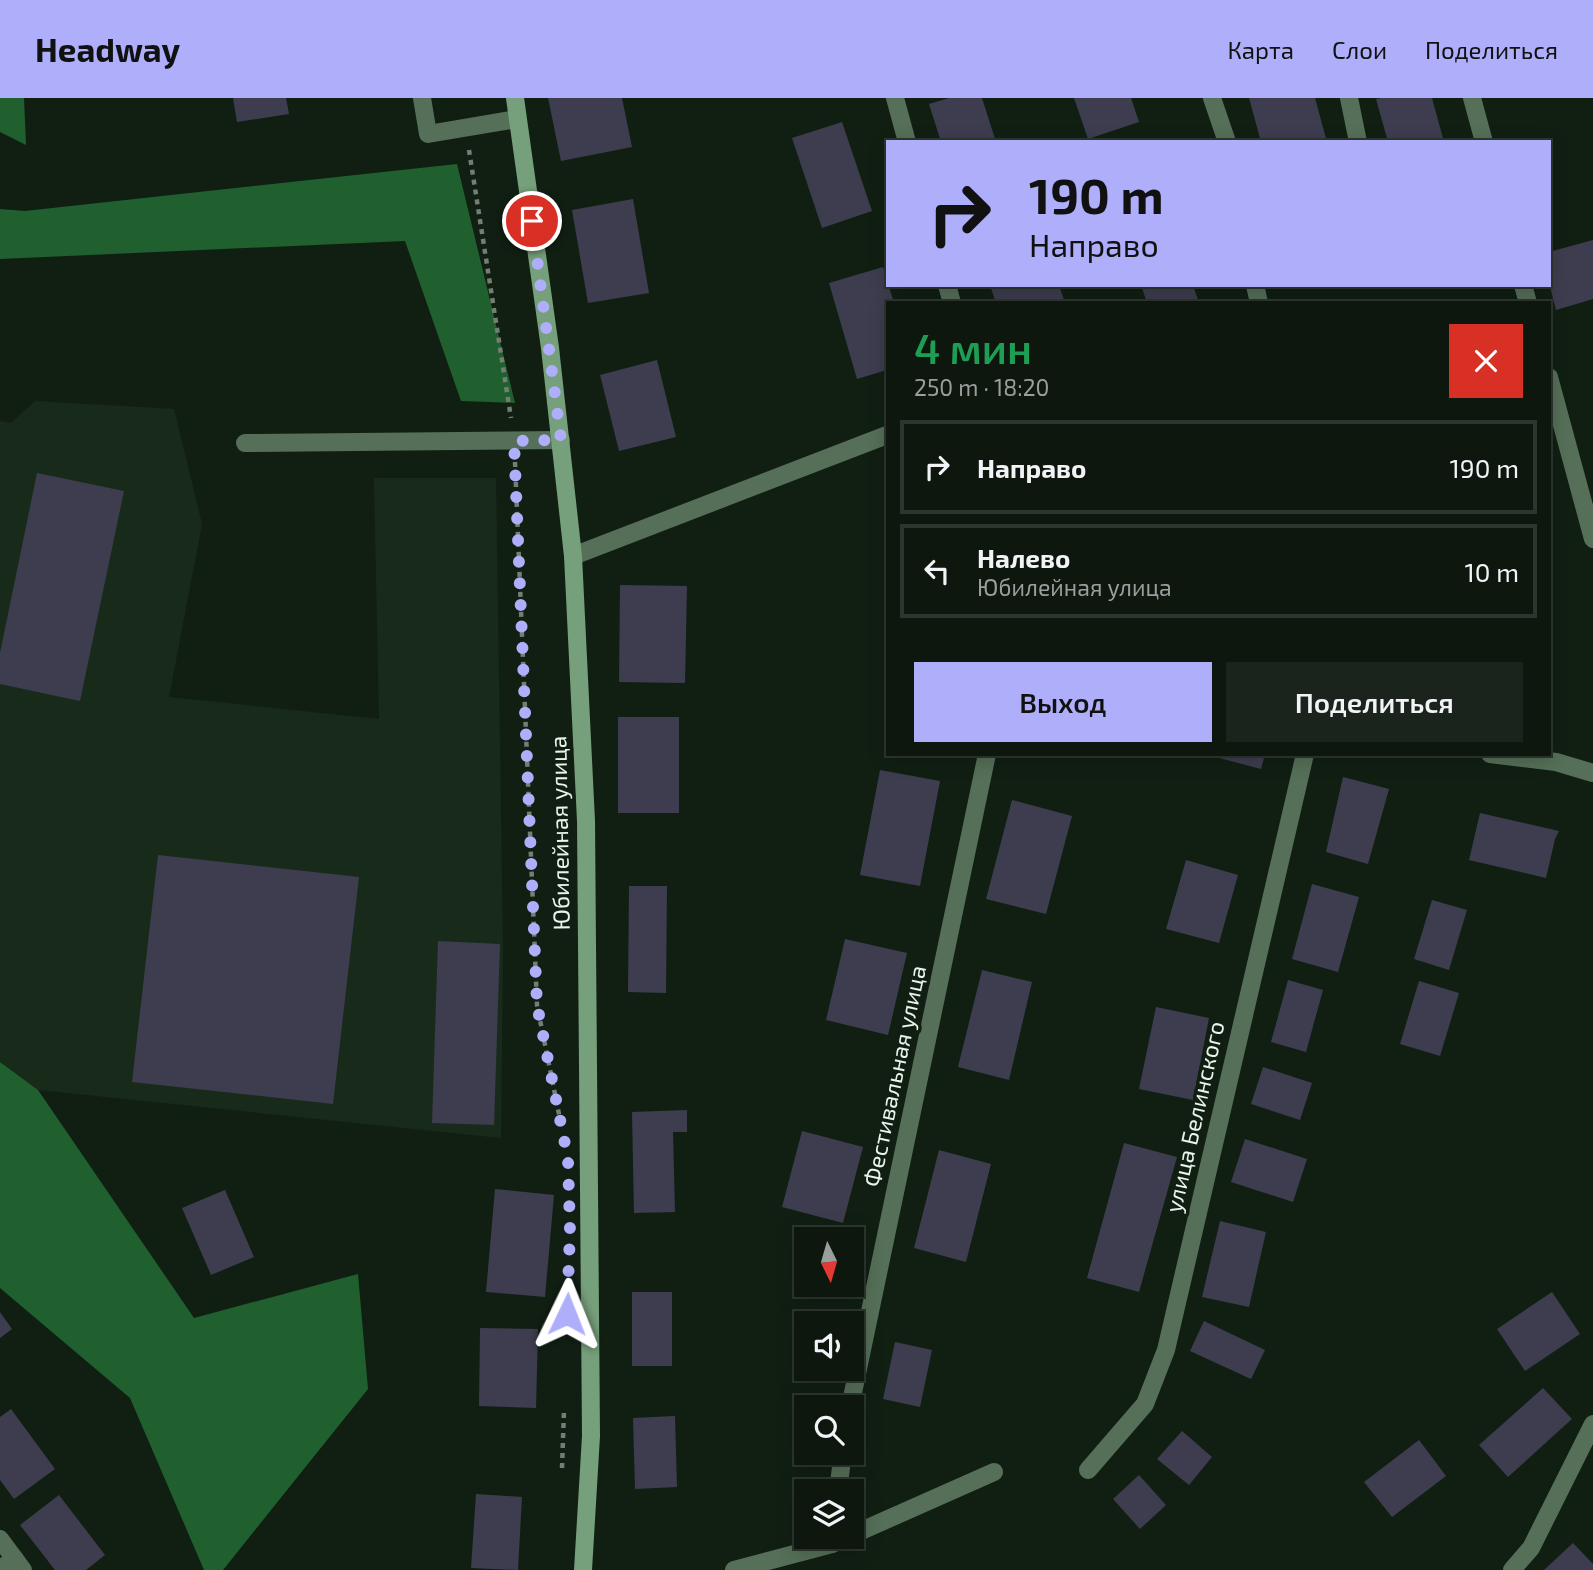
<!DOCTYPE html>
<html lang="ru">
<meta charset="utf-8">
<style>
:root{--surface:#0d170e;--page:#1b241c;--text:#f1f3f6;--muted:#9a9f9e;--line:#2d362e;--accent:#aeaefb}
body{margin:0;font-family:"Exo 2",sans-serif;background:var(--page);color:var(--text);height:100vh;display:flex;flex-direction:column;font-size:26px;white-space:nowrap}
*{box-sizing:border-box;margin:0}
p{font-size:23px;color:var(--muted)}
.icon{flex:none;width:38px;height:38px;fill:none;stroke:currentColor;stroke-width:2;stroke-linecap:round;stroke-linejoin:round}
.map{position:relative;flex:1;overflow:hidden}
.details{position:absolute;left:886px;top:203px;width:665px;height:455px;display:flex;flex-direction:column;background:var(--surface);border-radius:0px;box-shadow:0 4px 18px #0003,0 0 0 2px var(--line)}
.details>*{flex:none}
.hud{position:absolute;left:886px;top:42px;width:665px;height:147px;border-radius:0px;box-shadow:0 4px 18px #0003,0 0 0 2px var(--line);background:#aeaefb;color:#111;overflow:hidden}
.needle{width:46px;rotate:175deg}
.controls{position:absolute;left:794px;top:1129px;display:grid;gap:14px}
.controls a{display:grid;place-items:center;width:70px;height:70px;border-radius:0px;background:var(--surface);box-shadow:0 4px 18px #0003,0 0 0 2px var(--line);font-size:35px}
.pin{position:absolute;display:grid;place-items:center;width:60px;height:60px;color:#fff;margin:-30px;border:4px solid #fff;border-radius:50%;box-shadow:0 2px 7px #0007}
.me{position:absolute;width:77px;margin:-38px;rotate:2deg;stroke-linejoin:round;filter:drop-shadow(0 0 5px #0008)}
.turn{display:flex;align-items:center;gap:24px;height:147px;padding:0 28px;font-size:32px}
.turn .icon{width:91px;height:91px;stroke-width:2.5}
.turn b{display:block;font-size:49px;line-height:60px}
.round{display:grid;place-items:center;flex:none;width:74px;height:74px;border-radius:0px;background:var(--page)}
.overview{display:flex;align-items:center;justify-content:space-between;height:119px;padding:0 28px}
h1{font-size:42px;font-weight:600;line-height:52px;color:#1e9e55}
.primary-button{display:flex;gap:14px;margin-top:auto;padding:14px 28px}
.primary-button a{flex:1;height:80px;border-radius:0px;background:var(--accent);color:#111;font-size:28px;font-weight:600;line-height:80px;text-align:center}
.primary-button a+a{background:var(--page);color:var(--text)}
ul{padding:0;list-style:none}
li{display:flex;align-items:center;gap:21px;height:94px;margin:0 14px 10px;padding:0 14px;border:4px solid var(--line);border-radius:0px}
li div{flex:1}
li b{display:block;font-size:26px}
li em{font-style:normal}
header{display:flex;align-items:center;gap:42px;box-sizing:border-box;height:98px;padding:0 35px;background:var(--accent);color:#111}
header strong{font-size:33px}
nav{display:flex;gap:38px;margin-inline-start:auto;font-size:24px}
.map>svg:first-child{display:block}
</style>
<header>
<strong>Headway</strong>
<nav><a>Карта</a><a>Слои</a><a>Поделиться</a></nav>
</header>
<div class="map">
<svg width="1593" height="1472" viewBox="0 0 1593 1472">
<rect width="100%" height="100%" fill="#111f13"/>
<path fill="#182b1b" d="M35 303 174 311 202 426 169 599 379 621 374 380H496L503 851 501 1040 38 992 0 964V323L11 325Z"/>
<path fill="#20602e" d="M0 0H24L26 47 0 34Z
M457 66 515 305 461 303 405 143 0 161V111L25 113Z
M0 964 38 992 194 1220 358 1176 368 1291 223 1472H204L130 1300 0 1190Z"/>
<path fill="#3d3d4f" d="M233 0H286L289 16 237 24Z
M548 0H622L632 49 561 63Z
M949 0H982L996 44H941L929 6Z
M1074 0H1131L1139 24 1088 41Z
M1249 0H1315L1327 44H1261Z
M1381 0H1432L1444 44H1388L1376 1Z
M842 24 872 113 822 130 792 40Z
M633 101 649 195 588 205 572 112Z
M1593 142V201L1556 212 1549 185V154Z
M883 169 894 205H887V272L857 281 829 185Z
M990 187H1059L1065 205H996Z
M1141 187H1193L1199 205H1147Z
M657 262 676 339 619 353 600 277Z
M37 375 124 393 80 603 0 586V555Z
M620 487 687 488 685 585 619 584Z
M618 619H679V715H618Z
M1204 656H1265L1261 671Z
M880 672 940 683 920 788 860 777Z
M1343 679 1389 691 1368 766 1326 754Z
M1012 702 1072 718 1046 816 986 801Z
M1480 715 1559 733 1555 741 1546 780 1469 762Z
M158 757 359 779 333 1006 132 984Z
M1186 762 1238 777 1219 845 1166 831Z
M1312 786 1359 799 1338 874 1292 861Z
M629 788H667L666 895 628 894Z
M1432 802 1467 812 1449 872 1414 861Z
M845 841 907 855 888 937 826 922Z
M438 843 500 846 494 1027 432 1025Z
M982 872 1032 884 1009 982 958 969Z
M1288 882 1323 892 1306 954 1271 944Z
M1419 883 1459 895 1440 958 1400 946Z
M1156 909 1209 920 1193 1002 1139 991Z
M1263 969 1312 985 1300 1022 1251 1006Z
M687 1012V1034H673L675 1114 634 1115 632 1014Z
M802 1033 863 1049 843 1125 782 1109Z
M1245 1041 1307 1061 1293 1104 1231 1084Z
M1124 1045 1177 1059 1139 1194 1087 1180Z
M939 1052 991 1066 966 1164 914 1150Z
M495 1091 554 1097 545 1199 486 1194Z
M225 1092 254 1159 211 1177 182 1110Z
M1220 1123 1266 1134 1249 1209 1202 1199Z
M632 1194H672V1268H632Z
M1552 1194 1580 1236 1525 1273 1497 1231Z
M0 1214 12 1231 0 1240Z
M1204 1223 1265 1252 1251 1281 1190 1253Z
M480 1230 538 1231 536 1310 479 1308Z
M895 1244 932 1252 920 1309 883 1301Z
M1543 1290 1572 1321 1508 1379 1479 1347Z
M11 1311 55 1371 14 1401 0 1382V1319Z
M675 1318 677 1389 635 1391 633 1320Z
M1182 1333 1212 1359 1189 1387 1157 1361Z
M1419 1342 1446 1378 1392 1419 1364 1384Z
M1139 1377 1166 1407 1140 1431 1113 1401Z
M476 1396 522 1399 518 1472 471 1470Z
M59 1397 105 1457 86 1472H55L20 1427Z
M1573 1445 1593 1466V1472H1544Z"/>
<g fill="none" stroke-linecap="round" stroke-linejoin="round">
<path stroke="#737f74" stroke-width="4.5" stroke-dasharray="5 5" stroke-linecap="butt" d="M469 52 511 320
M515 364 537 907 562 1031
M562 1370 564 1312"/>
<path stroke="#556f58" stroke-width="18" d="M422 0 428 36 517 21
M1349 0 1358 44
M245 345 561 342
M573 458 887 337
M1490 656 1556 664 1593 675
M852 1437 994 1374
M0 1471 15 1461
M734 1472 832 1446 845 1440
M1512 1472 1531 1450 1593 1326"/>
<path stroke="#556f58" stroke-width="18" d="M895 0 907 44
M1212 0 1227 44
M1472 0 1484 44
M947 187 952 205
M1255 187 1259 205
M1523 187 1528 205
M1549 279 1593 441
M850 1309 987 656
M1088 1372 1145 1306 1166 1252 1305 656
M838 1393 843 1354
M0 1441 23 1472
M832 1446 833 1438"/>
<path stroke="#769f7b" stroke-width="18" d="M515 0 550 250 573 458 586 723 591 1338 583 1472"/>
</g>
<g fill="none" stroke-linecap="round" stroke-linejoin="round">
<path stroke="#aeaefb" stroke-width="12" stroke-dasharray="0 21.6" d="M532 123 561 342 514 343 537 907 568 1061 570 1133 567 1216"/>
</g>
<g text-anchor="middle" stroke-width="7" stroke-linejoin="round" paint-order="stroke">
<g font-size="23" fill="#ebf4ec" stroke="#111f13">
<text transform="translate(560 735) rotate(-91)" y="8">Юбилейная улица</text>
<text transform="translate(895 978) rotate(-78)" y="8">Фестивальная улица</text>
<text transform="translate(1195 1019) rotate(-77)" y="8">улица Белинского</text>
</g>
</g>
</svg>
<div class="controls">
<a><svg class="needle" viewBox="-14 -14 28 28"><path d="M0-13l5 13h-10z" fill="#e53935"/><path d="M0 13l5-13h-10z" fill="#9a9f9e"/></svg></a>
<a><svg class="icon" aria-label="sound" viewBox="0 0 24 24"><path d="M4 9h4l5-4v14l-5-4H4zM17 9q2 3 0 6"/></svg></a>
<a><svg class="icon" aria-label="search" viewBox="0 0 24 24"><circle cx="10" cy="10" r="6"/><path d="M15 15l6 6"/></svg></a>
<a><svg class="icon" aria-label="layers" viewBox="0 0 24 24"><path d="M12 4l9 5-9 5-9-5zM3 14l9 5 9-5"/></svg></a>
</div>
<div class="pin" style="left:532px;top:123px;background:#d93025"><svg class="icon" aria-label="arrive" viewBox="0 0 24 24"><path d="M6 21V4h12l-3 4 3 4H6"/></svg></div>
<svg class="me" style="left:567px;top:1216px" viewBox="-20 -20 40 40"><path d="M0-17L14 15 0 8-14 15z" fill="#aeaefb" stroke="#fff" stroke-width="4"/></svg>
<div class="hud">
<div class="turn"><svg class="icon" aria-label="right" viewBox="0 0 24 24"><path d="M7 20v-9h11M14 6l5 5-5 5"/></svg><div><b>190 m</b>Направо</div></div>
</div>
<section class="details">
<div class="overview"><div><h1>4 мин</h1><p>250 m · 18:20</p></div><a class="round" style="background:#d93025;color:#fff"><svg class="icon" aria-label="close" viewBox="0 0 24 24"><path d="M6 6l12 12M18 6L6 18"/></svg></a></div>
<ul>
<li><svg class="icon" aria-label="right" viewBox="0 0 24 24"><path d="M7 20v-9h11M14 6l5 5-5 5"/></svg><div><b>Направо</b></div><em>190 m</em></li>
<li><svg class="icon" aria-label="left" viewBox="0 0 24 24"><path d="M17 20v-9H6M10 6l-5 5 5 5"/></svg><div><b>Налево</b><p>Юбилейная улица</p></div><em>10 m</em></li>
</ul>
<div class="primary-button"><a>Выход</a><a>Поделиться</a></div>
</section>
</div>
